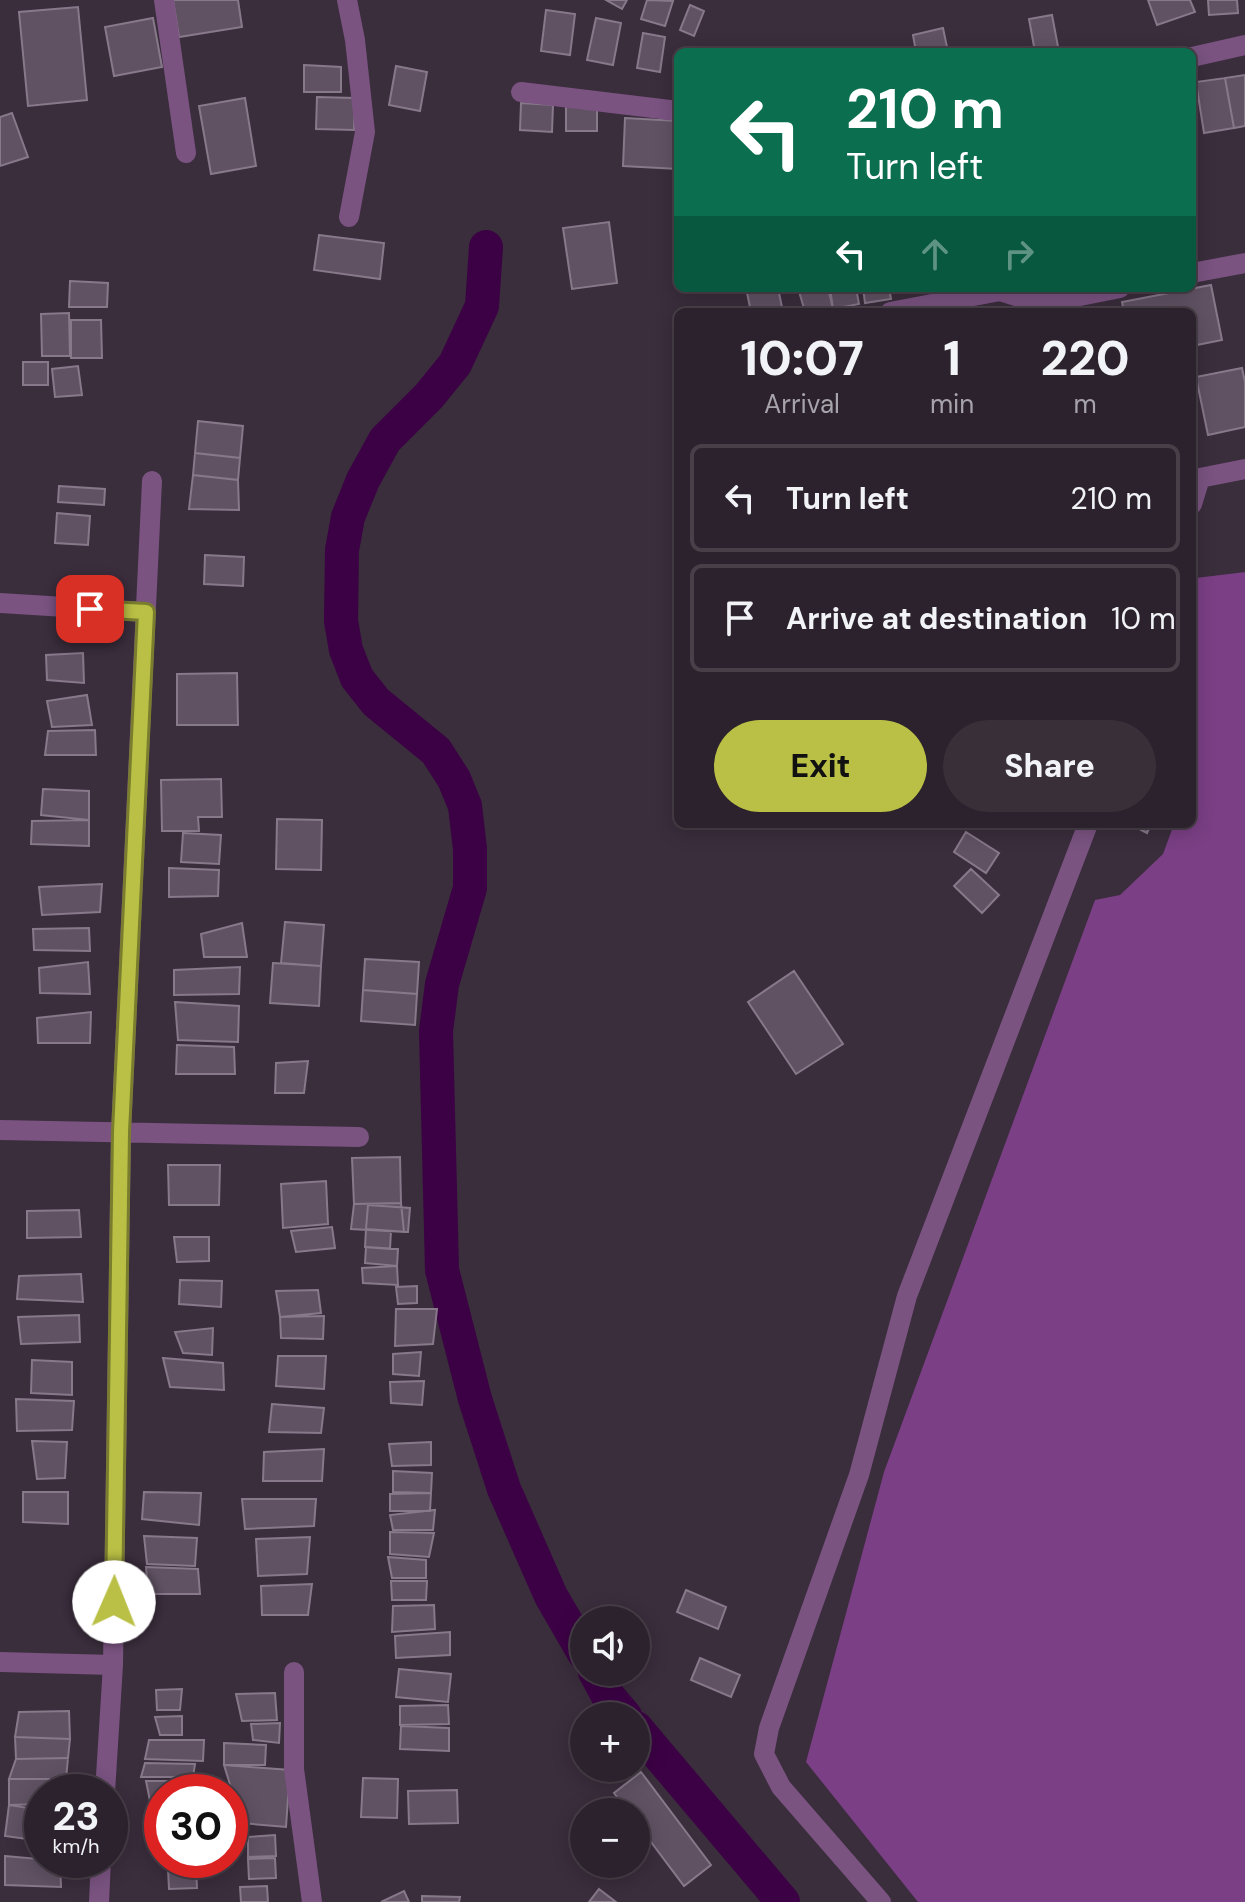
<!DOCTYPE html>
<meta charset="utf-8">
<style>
:root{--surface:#2c222d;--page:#382f39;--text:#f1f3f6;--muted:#a6a4aa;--line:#483f49;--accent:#bac045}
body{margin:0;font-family:"DM Sans",sans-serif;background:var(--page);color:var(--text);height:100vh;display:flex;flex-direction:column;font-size:30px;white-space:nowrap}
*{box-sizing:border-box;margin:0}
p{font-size:26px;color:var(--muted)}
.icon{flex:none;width:44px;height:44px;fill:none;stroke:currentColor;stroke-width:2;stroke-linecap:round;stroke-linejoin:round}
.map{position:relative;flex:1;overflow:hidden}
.panel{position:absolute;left:674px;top:308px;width:522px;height:520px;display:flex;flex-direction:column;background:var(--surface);border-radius:12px;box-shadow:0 4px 20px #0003,0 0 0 2px var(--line)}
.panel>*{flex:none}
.banner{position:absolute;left:674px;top:48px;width:522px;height:244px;border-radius:12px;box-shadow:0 4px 20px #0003,0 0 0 2px var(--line);background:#0b6e4f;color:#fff;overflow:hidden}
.controls{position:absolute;left:570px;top:1606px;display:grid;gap:16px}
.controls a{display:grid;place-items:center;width:80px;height:80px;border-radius:50%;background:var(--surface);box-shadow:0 4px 20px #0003,0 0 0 2px var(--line);font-size:40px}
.speed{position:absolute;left:24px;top:1774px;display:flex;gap:16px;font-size:40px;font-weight:700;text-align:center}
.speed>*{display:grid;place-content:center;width:104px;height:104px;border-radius:50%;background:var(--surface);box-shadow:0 4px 20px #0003,0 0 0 2px var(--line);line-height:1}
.speed small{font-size:20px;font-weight:400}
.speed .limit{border:12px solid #d22;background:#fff;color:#111}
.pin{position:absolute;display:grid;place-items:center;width:68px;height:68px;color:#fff;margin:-34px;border-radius:16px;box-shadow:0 4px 12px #0006}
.me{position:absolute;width:88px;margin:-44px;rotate:1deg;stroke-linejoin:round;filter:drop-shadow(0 0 6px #0008)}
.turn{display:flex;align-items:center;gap:28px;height:168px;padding:0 40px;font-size:36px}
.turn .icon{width:104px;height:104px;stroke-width:2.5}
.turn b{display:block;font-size:56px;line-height:68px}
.lanes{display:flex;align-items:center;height:76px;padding:0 40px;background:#0003;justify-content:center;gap:40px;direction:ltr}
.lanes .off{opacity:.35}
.eta{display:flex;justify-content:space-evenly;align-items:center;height:136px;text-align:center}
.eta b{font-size:48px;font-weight:800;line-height:56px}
.primary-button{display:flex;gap:16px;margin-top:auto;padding:16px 40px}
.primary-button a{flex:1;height:92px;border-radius:48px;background:var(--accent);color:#111;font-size:32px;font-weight:800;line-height:92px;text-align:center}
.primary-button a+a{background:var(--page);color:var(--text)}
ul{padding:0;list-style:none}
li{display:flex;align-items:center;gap:24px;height:108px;margin:0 16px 12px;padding:0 24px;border:4px solid var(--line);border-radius:12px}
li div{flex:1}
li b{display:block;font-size:30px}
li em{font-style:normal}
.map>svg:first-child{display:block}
</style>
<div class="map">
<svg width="1245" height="1902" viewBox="0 0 1245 1902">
<rect width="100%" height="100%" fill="#3a2d3c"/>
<path fill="#7a3f84" d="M1245 572V1902H918L806 1762 884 1472 1095 900 1120 895 1163 854 1174 824H1192V774L1196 761 1192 754V589L1196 578Z"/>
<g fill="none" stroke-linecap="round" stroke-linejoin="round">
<path stroke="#3c0045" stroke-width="34" d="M486 247 482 306 455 364 429 396 385 440 363 480 348 517 342 550 341 621 346 650 357 678 376 702 436 751 454 779 465 806 470 849V888L442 984 436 1031 442 1270 475 1399 504 1489 551 1596 584 1653
M595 1672 608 1696 625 1716
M636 1728 783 1902"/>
</g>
<path fill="#605263" stroke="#87788a" stroke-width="2" d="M173 0H238L242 27 179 37Z
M606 0H627L622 9Z
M647 0 673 1 665 26 641 19Z
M1148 0H1190L1195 12 1157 25Z
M1208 0H1237L1238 13 1209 15Z
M690 5 704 11 694 36 680 30Z
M78 7 87 100 28 106 19 12Z
M546 10 575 14 570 55 541 51Z
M1052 15 1059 52H1035L1029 19Z
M153 18 162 67 114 76 105 27Z
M596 18 621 23 613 65 587 60Z
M943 28 948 52H916L913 35Z
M643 33 665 37 660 72 637 68Z
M304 65 341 67V92H304Z
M396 66 427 72 420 111 389 105Z
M1245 75V126L1234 128 1225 78Z
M1225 78 1234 128 1204 133 1196 82Z
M317 97 355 98 354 130 316 129Z
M245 98 256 166 211 174 199 106Z
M521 103 553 105 552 132 520 130Z
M566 106H597V131H566Z
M12 113 28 157 0 166V117Z
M625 118 678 121V169L623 166Z
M609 222 617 283 572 289 563 228Z
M319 235 384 243 380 279 314 270Z
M70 281 108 283 107 307H69Z
M1211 285 1222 340 1192 346V312H1124L1122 302Z
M746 288H778L783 312H751Z
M798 288H828L833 309 805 312Z
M830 288H856L859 304 833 309Z
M863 288H889L891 299 865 303Z
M69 313 70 356H42L41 314Z
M71 320H101L102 358H71Z
M23 362H48V385H23Z
M78 366 82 395 55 397 52 369Z
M1242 368 1245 382V427L1208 435 1196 377Z
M198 421 243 426 240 458 195 453Z
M195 453 240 458 238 480 193 475Z
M193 475 238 480 239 510 189 509Z
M59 486 105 489 104 505 58 502Z
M57 513 90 516 88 545 55 543Z
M205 555 244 557 243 586 204 584Z
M83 653 84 683 47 680 46 655Z
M237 673 238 725H177V674Z
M87 695 92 725 52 727 47 701Z
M95 730 96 755H45L48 731Z
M221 779 222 817H198L199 831H162L161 780Z
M43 789 89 791V820L41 815Z
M277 819 322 820 321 870 276 869Z
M89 820V846L31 844 32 821Z
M1130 824H1151L1147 833Z
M966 832 999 853 986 873 954 852Z
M183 833 221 835 219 864 181 862Z
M169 868 219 870 218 896 169 897Z
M971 869 999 895 982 913 954 886Z
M102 884 100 912 42 915 39 887Z
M285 922 324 925 321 966 281 963Z
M242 923 247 957H204L201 934Z
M89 928 90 951 34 950 33 929Z
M365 959 419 962 417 994 363 990Z
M88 962 90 994 40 993 39 968Z
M273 963 321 966 319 1006 270 1003Z
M240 967 239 994 174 995V970Z
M794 971 843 1044 796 1074 748 1002Z
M363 990 417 994 415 1025 361 1021Z
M175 1002 239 1006 238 1042 178 1040Z
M91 1012 90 1043H38L37 1018Z
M177 1045 234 1047 235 1074H176Z
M308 1061 304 1093H275L276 1063Z
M400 1157 401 1203 354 1204 352 1158Z
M168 1165H220L219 1205H169Z
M326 1181 328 1224 283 1228 281 1184Z
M401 1203 404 1232 351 1229 354 1204Z
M368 1205 410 1208 408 1232 366 1229Z
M79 1210 81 1237 27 1238V1211Z
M332 1227 335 1248 296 1252 291 1231Z
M366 1229 391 1231 390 1249 365 1247Z
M174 1237H209V1261L177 1262Z
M366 1247 398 1249 397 1266 365 1263Z
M397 1266 398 1285 363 1283 362 1268Z
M81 1274 83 1302 17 1299 19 1276Z
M180 1280 222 1281 221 1307 179 1304Z
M417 1286V1303L398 1304 396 1287Z
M318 1290 321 1313 280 1317 276 1291Z
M396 1309H437L433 1344 395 1346Z
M79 1315 80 1342 21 1344 18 1317Z
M324 1316 323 1339 281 1338 280 1317Z
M213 1328 212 1355 183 1353 175 1332Z
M421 1352 419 1376 393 1374V1354Z
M278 1356H326L324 1389 276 1386Z
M163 1358 223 1363 224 1390 170 1387Z
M32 1360 72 1362V1395L31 1393Z
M424 1381 422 1405 391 1403 390 1382Z
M16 1399 74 1401 72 1430 17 1431Z
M272 1404 324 1408 321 1433 269 1432Z
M32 1441 67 1442 65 1478 37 1479Z
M431 1442V1465L392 1466 389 1444Z
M324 1449 322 1481H263L264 1452Z
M393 1471 432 1473 431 1493 393 1492Z
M23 1492H68V1524L23 1522Z
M144 1492 201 1493 199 1525 142 1519Z
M431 1493 430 1511H390V1494Z
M242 1499H316L314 1526 245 1529Z
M435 1510 433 1530H393L390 1515Z
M390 1532 434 1533 429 1557 390 1554Z
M144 1536 197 1538 195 1566 147 1564Z
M310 1537 307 1574 258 1576 256 1539Z
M388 1557 426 1560V1578H392Z
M146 1567 198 1569 200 1594H148Z
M391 1581H427L426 1600H392Z
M312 1584 308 1615H262L261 1586Z
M686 1590 726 1607 718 1629 677 1612Z
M434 1605 435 1629 392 1632 393 1606Z
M450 1632V1655L396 1658 395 1636Z
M700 1658 740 1675 731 1697 691 1680Z
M399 1669 451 1674 448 1702 396 1697Z
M182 1689 180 1710H157L156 1690Z
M275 1693 277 1720 242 1721 236 1694Z
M448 1705 449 1724 400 1725V1706Z
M69 1711 70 1739 15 1737 19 1712Z
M182 1716V1735H160L155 1717Z
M280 1723 279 1743 253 1740 251 1724Z
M401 1726 449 1728V1751L400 1749Z
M15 1737 70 1739 68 1758 16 1759Z
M149 1740H204L203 1761 145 1759Z
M224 1743 266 1745 265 1765H224Z
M68 1758 66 1779H9L16 1759Z
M145 1763 195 1764 193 1777H141Z
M636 1763 639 1770 613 1780 609 1768H636Z
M224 1765 290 1770 286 1827 230 1822 232 1791Z
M641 1772 711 1865 684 1886 636 1822V1812H628L614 1793Z
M363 1778 398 1779 397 1818 361 1817Z
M9 1779H66L65 1792H42V1804L9 1805Z
M146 1781H186L184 1792H162V1806H151Z
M457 1790 458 1823 409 1824 408 1791Z
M9 1805 42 1810V1841L5 1836Z
M275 1835 276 1856 248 1857V1837Z
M5 1856 60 1861 61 1887 5 1885Z
M275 1858 276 1878 249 1879 248 1859Z
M196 1868 197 1888 169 1889 168 1869Z
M267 1886 268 1902H241L240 1887Z
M599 1889 616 1902H589Z
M404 1891 409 1902H381Z
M422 1896 460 1897 459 1902H422Z"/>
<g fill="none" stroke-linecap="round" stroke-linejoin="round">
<path stroke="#7a5381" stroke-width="20" d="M164 0 186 153
M347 0 355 40 365 132 349 217
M1192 57 1245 45
M521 92 678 111
M1192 273 1245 263
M890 312 1000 291 1040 304 1120 288
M1192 504 1200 478 1245 469
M0 603 146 612
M0 1130 359 1137
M0 1662 113 1665
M294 1672V1769L312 1902
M105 1792 113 1665 121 1132 152 481
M99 1902 101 1860
M881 1902 781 1787 764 1754 769 1728 859 1475 907 1296 1088 824"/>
</g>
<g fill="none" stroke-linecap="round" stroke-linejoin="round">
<g stroke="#797d2d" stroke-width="20">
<path id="route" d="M90 609 146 612 121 1132 114 1602"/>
</g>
<use href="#route" stroke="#bac045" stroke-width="14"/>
</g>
</svg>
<div class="controls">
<a><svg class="icon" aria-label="sound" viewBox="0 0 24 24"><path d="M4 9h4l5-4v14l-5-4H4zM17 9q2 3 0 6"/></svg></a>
<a>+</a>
<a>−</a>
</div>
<div class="speed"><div>23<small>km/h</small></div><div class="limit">30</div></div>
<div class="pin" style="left:90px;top:609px;background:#d93025"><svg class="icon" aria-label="arrive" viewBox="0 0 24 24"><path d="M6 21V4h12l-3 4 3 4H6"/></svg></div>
<svg class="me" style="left:114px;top:1602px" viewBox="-20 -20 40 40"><circle r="19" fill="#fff"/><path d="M0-13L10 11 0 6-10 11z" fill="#bac045"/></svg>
<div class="banner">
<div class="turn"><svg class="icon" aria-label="left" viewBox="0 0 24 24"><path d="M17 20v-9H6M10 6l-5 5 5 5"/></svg><div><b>210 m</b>Turn left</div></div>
<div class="lanes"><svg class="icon" aria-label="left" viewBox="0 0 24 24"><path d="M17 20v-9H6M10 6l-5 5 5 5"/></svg><svg class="icon off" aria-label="ahead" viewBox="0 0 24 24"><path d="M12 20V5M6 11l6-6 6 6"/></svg><svg class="icon off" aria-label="right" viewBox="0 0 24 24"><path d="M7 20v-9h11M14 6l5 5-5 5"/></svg></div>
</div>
<section class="panel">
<div class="eta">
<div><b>10:07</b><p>Arrival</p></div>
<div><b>1</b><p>min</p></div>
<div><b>220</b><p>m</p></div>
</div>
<ul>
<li><svg class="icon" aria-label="left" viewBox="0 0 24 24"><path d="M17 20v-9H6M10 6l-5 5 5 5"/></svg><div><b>Turn left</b></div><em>210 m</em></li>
<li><svg class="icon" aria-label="arrive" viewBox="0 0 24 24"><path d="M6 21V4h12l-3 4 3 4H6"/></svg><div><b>Arrive at destination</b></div><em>10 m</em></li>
</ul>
<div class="primary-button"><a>Exit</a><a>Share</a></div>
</section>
</div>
